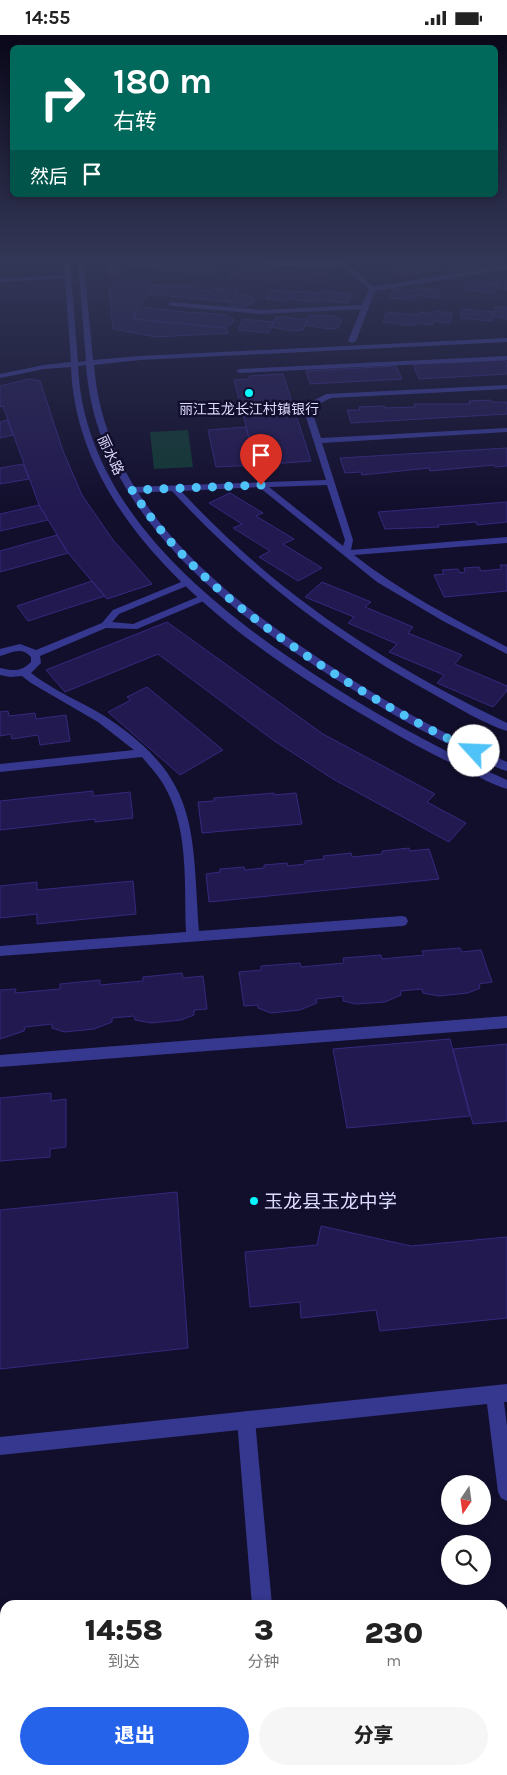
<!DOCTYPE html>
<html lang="zh">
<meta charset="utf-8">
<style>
:root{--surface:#fff;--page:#f6f6f6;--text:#222;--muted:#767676;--accent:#2563eb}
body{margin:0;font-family:Karla,"Noto Sans SC",sans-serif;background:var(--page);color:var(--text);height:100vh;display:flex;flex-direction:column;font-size:19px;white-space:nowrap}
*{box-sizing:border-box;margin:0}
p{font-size:16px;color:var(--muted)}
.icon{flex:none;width:28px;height:28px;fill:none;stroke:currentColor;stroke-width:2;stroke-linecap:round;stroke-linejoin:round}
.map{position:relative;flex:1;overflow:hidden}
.details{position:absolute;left:0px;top:1565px;width:508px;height:175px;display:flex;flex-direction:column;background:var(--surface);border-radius:15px 15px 0 0;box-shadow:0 2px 8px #0003}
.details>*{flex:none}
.hud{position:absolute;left:10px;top:10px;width:488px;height:152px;border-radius:8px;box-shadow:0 2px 8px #0003;background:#00695c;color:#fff;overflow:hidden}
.needle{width:32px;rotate:193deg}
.controls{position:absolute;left:441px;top:1440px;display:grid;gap:10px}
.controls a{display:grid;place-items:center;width:50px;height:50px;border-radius:50%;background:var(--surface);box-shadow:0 2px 8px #0003;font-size:25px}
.pin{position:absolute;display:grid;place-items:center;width:42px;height:42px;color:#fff;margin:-51px -21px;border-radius:50% 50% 50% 0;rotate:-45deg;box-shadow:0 0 5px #0007}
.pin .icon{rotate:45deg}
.me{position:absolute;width:55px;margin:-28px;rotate:295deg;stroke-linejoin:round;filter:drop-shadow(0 0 4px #0008)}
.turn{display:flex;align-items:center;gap:18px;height:105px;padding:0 20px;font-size:22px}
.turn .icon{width:65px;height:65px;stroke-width:2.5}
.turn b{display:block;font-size:35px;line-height:42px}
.then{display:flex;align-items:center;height:48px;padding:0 20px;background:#0003;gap:10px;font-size:19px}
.eta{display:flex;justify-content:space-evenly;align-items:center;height:85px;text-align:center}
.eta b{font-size:30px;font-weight:800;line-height:35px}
.cta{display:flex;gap:10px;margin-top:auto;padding:10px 20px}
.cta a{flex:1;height:58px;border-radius:30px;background:var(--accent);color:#fff;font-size:20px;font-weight:800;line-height:58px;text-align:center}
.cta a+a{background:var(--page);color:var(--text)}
.status{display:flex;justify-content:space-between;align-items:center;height:35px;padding:0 25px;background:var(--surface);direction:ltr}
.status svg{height:14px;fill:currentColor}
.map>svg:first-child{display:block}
</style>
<div class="status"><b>14:55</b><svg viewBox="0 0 49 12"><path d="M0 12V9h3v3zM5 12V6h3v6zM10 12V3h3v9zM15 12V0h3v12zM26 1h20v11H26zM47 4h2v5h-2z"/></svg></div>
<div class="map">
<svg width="507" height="1740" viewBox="0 0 507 1740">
<rect width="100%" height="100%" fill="#120f2d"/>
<path fill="#113834" d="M188 395 193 432 154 434 150 397Z"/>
<path fill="#211950" stroke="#35297e" d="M107 228H125L116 241 108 240Z
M130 228H204L216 231 212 239 128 231Z
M437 228 442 235 420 236 413 229Z
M445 228H492L495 231 451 235Z
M249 229 257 230 253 236H258L262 231 275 232 273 237 279 238 280 236 328 238 324 246 276 243 275 246 230 242 235 234 245 235Z
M414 230 421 238 397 240 391 232Z
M497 244 507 245V255L496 253Z
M145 246 146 251 154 250 133 281H136L134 284 226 293 228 298 156 302 113 294 109 252H113V247Z
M466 246 497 249 495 258 465 255Z
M173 249 198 251 196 254 211 256 213 253 238 256 236 259 252 261 251 263 255 264 252 269H248L246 272 229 271 231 267 148 259 154 250 171 252Z
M417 253 440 255 438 263 415 260 414 265 390 263 393 254 416 256Z
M271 255 291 257 287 266 266 264Z
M292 256 319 258 315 267 287 264Z
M320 256 351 259 348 268 316 265Z
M143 272 192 278 193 277 227 280 226 281 234 284 231 290H228L226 293 134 284 136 281H133Z
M495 272H507V284L493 281Z
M462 274 494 277 492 286 460 283Z
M435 276 452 278 450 288 433 286 432 290 416 288V290H406L383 287 386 277 419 280V277L435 279Z
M309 280 333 281 342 284 338 293 329 294 305 290Z
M276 282H285L307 285 303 295 293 296 271 292Z
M243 284 274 287 269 298 238 295Z
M505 325 507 328V339L419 344 413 329Z
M396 331 402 344 310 349 306 336Z
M283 339 311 426 256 430 234 345 250 344 249 341Z
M29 344 40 346 63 416 82 460 113 505 152 549 107 564 68 518 39 470 3 371 0 372V351Z
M490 365 492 367H507V379L351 388 347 375H360L359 372 384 371 385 373 415 372 414 369H470L469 366Z
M8 385 13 400 0 403V387Z
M246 392 256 430 216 432 208 395Z
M507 413V431L495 432 494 430 430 436 429 433 362 440 361 437 345 438 340 423Z
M23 429 29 444 0 449V433Z
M230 458 263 478 256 481 294 504 283 509 322 533 298 546 259 522 270 516 233 493 242 489 209 468Z
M507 467V487L477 490 476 487 438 490 439 492 385 494 378 477Z
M39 470 48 485 0 496V479Z
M57 500 68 518 0 537V516Z
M500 530H507V556L444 562 434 540 444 539 442 535 458 534 460 538 465 537 464 533 479 532 481 536 502 534Z
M92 546 105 561 28 586 17 571Z
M322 547 371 567 365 572 413 592 408 598 462 620 455 629 507 651V656L493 672 437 648 444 640 389 617 397 609 348 588 354 582 305 562Z
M167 587 323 699 435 759 427 767 466 788 449 807 333 744 273 705 158 619 65 657 46 635Z
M147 652 223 715 180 740 108 677 131 665 127 662Z
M8 676 9 681 35 678 36 684 66 680 70 706 40 710 38 700 12 704 11 699 0 701V677Z
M93 756V761L130 757 133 783 95 787V784L0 795V766Z
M274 758V760L296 758 302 789 202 798 198 767 214 766V763Z
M409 813 410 816 429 814 439 844 209 867 206 839 220 837V834L244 832 245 835 264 833V830L287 828 288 831 305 829V826L324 824 323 821 351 818 352 822 382 819V816Z
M133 846 136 879 37 889V879L0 883V851L37 847V855Z
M460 913 462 917 481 915 492 947 479 949 480 953 468 958 439 961 423 958 422 954 400 956 401 960 385 967 356 969 343 966V961L316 964 317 968 300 975 271 978 258 973V970L244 971 239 937 261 935V931L300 928 301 932 344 928 343 923 381 920 382 924 424 920 422 916Z
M182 938 183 943 203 941 207 974 194 975V980L181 985 151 988 135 985 134 981 112 983V987L94 994 64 997 52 993V989L25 992 24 996 0 1004V955L16 954 15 958 60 954V949L100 945V950L143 946V942Z
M450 1004 470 1081 347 1093 333 1014Z
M507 1009V1086L473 1089 453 1014Z
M51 1058V1066L66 1064V1112L50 1114V1122L0 1126V1063Z
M177 1157 188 1313 0 1334V1175Z
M321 1191 411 1211 507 1202V1283L380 1296 376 1275 301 1283 300 1267 250 1272 245 1217 317 1210Z"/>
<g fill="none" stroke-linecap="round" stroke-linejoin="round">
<path fill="#363890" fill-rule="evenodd" d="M257 228H346L373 252 507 230V234L375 256 356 306 352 308 348 306 361 274 261 279 171 271 168 269 171 267 261 275 362 270 369 254 342 231 315 233 260 230Z
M71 240 72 241 69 243 0 247V243Z
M507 321V325L240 338 236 336 240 334Z
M507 350V354L331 363 317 370 313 379 321 403 507 393V397L322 408 353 505 351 515 507 502V508L354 520C401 557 454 584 507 612V619L443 586 377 547 259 452 181 456C278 560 379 626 507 688V696C484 689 457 672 435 660 334 605 250 541 172 456L132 458 128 455 132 452 326 445 305 379 311 367 326 359ZM327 450 345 505 343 511 269 452Z
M186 545 191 548 189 550 119 579 112 587 133 589 200 561H206V565L137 594 106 593 40 621 41 628 31 638C54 656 82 667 106 682 200 744 192 795 199 896L402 881 406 882 408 886 406 890 402 891 0 921V911L186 897C184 852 189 798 167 756 161 743 151 733 142 722L0 737V729L134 715 98 687 31 648 22 641 10 642 0 640V633C13 636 21 637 31 627V622C21 611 12 618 0 621V614L20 609 36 615 102 588 113 575Z
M507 981V993L0 1032V1020Z
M246 1376 252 1379 255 1385 272 1570H252L237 1385 240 1379Z
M266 1735H286L287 1740H267Z"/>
<path fill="#363890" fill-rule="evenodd" d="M507 1349V1367H504L507 1391V1466L501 1463 498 1457 487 1369 0 1420V1402Z"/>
<path fill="#363890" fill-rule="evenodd" d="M64 228H70L78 327 86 326 78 228H84L93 325 140 321 507 303V307L140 325 94 330C104 459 205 546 305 614 369 658 436 696 507 727V736C493 732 479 724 466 718 434 702 403 686 373 667 249 593 97 488 86 330L78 331C84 461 190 554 290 623 358 670 431 711 507 745V754C493 750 479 742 466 735 437 722 409 707 382 691 252 616 77 498 71 332L44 334 0 343V339L44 330 71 327Z"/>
</g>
<linearGradient id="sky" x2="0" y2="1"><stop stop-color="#0a0819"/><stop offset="0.48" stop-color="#333757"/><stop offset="1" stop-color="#333757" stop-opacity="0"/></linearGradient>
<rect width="507" height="472" fill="url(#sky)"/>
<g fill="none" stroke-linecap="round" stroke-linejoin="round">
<path stroke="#4fc3f7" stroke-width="9" stroke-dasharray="0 16.2" d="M261 450 132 455C179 529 242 577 313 625 365 659 418 690 474 716"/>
</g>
<g fill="#07f6ff" stroke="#120f2d" stroke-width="2">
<circle cx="249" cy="358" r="5"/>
<circle cx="254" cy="1166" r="5"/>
</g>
<g text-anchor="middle" stroke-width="5" stroke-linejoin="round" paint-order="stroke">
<g font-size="14" fill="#dddbff" stroke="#120f2d">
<text x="249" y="379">丽江玉龙长江村镇银行</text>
</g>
<g font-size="14" fill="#dddbff" stroke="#120f2d">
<text transform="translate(111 420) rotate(65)" y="5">丽水路</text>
</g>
<g font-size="19" fill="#dddbff" stroke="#120f2d" text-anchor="start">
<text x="264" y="1173">玉龙县玉龙中学</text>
</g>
</g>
</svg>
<div class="controls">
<a><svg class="needle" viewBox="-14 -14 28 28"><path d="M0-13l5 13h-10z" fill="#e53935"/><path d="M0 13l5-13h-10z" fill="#767676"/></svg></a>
<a><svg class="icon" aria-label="search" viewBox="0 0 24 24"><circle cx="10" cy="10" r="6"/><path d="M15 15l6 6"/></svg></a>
</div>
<div class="pin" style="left:261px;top:450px;background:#d93025"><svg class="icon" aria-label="arrive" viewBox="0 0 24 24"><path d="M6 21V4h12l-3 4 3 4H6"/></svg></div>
<svg class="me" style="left:474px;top:716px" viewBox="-20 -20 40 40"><circle r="19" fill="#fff"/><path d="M0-13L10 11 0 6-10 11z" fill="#4fc3f7"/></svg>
<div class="hud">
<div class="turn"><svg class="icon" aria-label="right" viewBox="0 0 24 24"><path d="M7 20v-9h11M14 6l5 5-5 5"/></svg><div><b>180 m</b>右转</div></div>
<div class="then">然后<svg class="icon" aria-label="arrive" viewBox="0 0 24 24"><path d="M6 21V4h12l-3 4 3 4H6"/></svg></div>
</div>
<section class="details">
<div class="eta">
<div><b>14:58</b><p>到达</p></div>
<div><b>3</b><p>分钟</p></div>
<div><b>230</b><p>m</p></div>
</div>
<div class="cta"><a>退出</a><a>分享</a></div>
</section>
</div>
